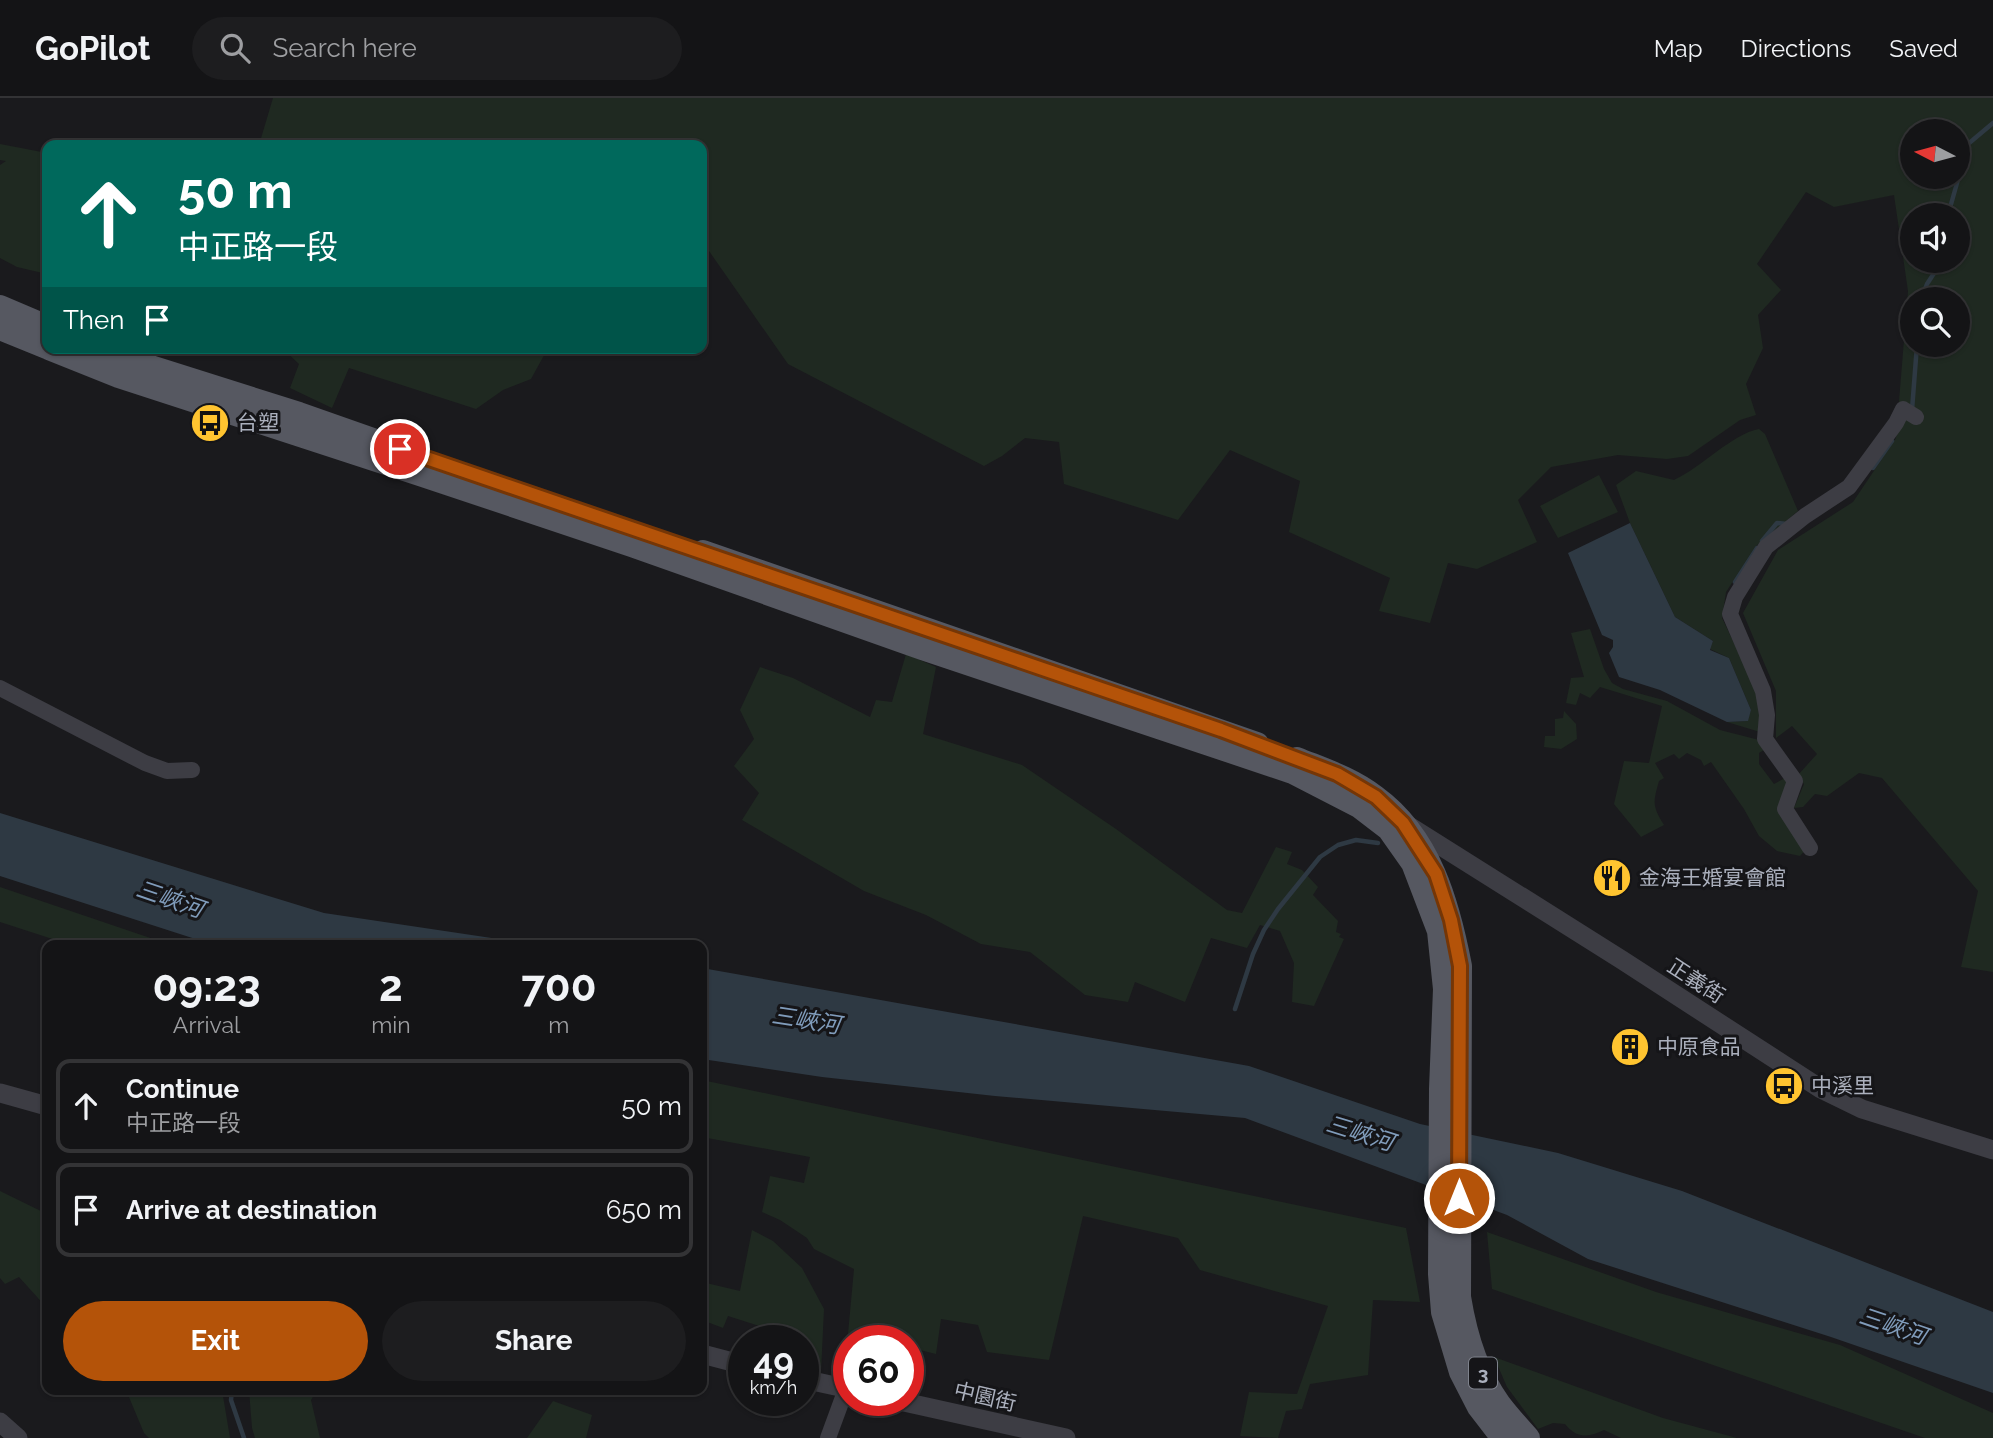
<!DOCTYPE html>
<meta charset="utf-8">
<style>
:root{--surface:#141416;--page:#1d1d1f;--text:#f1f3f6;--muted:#9d9ea1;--line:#333335;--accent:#b45309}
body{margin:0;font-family:Raleway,"Noto Sans TC",sans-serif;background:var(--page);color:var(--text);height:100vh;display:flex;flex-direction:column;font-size:26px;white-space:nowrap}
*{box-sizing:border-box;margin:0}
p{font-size:23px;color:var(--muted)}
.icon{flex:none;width:38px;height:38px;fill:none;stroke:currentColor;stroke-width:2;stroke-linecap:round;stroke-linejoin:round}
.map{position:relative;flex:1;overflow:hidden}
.side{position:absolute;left:42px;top:842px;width:665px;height:455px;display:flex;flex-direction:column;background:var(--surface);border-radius:14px;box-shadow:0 2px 5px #0004,0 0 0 2px var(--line)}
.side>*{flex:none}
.banner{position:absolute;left:42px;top:42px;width:665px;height:214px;border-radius:14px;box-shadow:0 2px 5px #0004,0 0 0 2px var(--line);background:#00695c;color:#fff;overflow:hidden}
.needle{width:46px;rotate:276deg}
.tools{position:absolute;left:1900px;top:21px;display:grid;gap:14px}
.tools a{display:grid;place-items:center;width:70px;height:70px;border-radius:50%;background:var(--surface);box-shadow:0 2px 5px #0004,0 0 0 2px var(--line);font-size:35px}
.speed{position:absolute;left:728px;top:1227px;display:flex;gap:14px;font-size:35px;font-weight:700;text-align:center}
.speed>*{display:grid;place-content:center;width:91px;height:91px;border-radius:50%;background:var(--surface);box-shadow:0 2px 5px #0004,0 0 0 2px var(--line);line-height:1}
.speed small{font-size:18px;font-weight:400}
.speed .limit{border:10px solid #d22;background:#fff;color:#111}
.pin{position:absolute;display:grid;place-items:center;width:60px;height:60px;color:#fff;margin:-30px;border:4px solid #fff;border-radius:50%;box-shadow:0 2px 7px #0007}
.me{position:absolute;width:77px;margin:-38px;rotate:0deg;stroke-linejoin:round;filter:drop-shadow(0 0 5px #0008)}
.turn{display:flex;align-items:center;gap:24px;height:147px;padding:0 21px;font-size:32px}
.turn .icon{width:91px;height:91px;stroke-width:2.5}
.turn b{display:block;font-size:49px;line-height:60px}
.then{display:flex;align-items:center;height:66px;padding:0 21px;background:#0003;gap:14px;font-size:26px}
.eta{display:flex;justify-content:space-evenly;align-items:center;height:119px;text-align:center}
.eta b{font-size:42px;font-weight:700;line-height:49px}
.cta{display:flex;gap:14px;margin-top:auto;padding:14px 21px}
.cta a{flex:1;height:80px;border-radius:42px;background:var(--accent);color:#fff;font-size:28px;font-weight:700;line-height:80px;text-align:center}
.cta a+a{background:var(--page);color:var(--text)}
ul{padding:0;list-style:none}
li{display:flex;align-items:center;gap:21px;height:94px;margin:0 14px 10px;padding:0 7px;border:4px solid var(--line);border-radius:14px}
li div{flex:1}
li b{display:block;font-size:26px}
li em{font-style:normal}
header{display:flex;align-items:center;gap:42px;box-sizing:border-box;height:98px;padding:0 35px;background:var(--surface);border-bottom:2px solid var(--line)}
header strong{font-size:33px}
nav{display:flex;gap:38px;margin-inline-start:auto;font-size:24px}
.search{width:490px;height:63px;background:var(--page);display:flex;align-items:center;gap:18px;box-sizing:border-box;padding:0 24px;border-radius:38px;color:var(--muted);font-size:26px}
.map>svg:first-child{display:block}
</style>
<header>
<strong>GoPilot</strong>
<div class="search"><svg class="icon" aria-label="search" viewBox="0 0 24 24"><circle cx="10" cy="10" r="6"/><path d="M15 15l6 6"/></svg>Search here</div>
<nav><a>Map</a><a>Directions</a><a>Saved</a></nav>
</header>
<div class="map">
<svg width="1993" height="1340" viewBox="0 0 1993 1340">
<rect width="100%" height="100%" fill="#1a1a1d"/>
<path fill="#1f2921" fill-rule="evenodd" d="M273 0H1993V874L1961 869 1978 793 1882 680 1859 675 1827 698 1815 696 1803 709 1794 710 1804 686 1798 677 1817 656 1792 628 1776 640V593L1743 515 1778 452 1853 404 1896 340 1908 193 1894 97 1834 109 1806 94 1757 166 1781 192 1758 217 1763 250 1746 286 1756 317 1740 322 1688 358 1667 361 1618 357 1551 369 1518 402 1537 444 1477 471 1448 465 1430 525 1379 513 1390 480 1289 434 1300 383 1230 352 1178 422 1064 386 1059 344 1025 340 1002 358 984 368 788 266 702 143V47H259ZM1913 33H1958V79H1913ZM1913 117H1958V163H1913ZM1913 201H1958V247H1913Z
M0 46 47 55V176L17 169 0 160V67L6 63 0 62Z
M282 250H548L531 281 503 292 476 311 349 270 332 310 290 290 299 266Z
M1759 331 1765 336 1798 413 1755 449 1726 494 1722 520 1758 595 1760 634 1727 624 1747 623 1751 612 1729 560 1710 551 1713 543 1675 519 1630 425 1616 387 1636 373 1674 382C1702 369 1732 336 1759 331Z
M1599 377 1618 414 1558 440 1540 408Z
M1590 531 1604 571 1612 585 1623 591 1667 603 1720 632 1763 643 1767 650 1759 655V666L1774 686 1787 679 1783 712 1807 750 1800 758 1777 753 1759 738 1744 711 1711 664 1704 668 1701 662 1687 655 1679 661 1674 656 1655 665 1664 680 1659 683C1653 704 1652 708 1664 727L1641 739 1614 706 1624 663 1649 665 1662 608 1600 589 1590 600 1580 595 1576 607 1566 605 1571 580 1584 579 1571 535Z
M906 556 936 569 923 636 1022 667 1116 731 1227 812 1242 815 1276 749 1292 754 1287 766 1302 772 1318 789 1313 797 1338 823 1336 834 1341 836 1339 839 1344 841 1314 908 1292 904 1294 865 1280 833 1260 827 1247 850 1211 840 1185 904 1135 884 1128 904 1085 897 1030 854 981 846 926 817 864 793 742 722 759 695 734 668 754 641 740 612 760 569 793 580 870 619 876 602 892 604Z
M1564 613 1576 626 1577 641 1561 651 1544 649 1545 638H1555V621L1563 620Z
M0 789 168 846 172 847H71L0 824Z
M702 982 1406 1130 1420 1204 1373 1202 1368 1277 1310 1286 1302 1311 1286 1313 1278 1340 1240 1338 1249 1294 1297 1296 1328 1208 1200 1172 1178 1140 1083 1118 1049 1262 987 1254 978 1227 941 1221 936 1256 908 1249V1242H895L884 1233 870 1234 869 1242H849V1279H844L854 1171 814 1151 807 1140 780 1122 762 1114 770 1078 804 1085 810 1059 702 1039Z
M0 1093 47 1116V1210L19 1179 5 1186 0 1180Z
M752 1132 773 1143 802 1170 824 1211 821 1274 803 1268V1242H794V1239L728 1218 723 1230 702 1222V1184L740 1193Z
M1487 1134 1656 1194 1840 1247 1993 1315V1340H1925L1492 1191Z
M1494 1259 1663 1320 1737 1340H1621L1604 1332C1588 1340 1576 1340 1565 1326L1553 1325 1538 1331 1507 1289Z
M126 1292H222L230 1340H149L144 1335Z
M249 1292H317L311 1302 320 1340H255L252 1330Z
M553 1303 592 1317 586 1340H527Z"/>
<path fill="#2e3943" d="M1630 425 1675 519 1713 543 1710 552 1729 560 1751 612 1748 623 1727 624 1660 592 1619 579 1609 555 1613 549V542L1602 537 1568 455Z
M0 715 324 815 538 847H214L0 778Z
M702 870 1249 968 1420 1026 1558 1055 1682 1093 1993 1214V1295L1831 1239 1588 1161 1507 1117 1245 1020 995 998 822 979 702 961Z"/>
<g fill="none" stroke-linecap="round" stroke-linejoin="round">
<path stroke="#2e3943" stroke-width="4.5" d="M1948 117 1968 46 1993 25
M1921 201 1927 186 1942 163
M1912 312 1917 247
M1873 370 1892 343
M1762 443 1777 425 1787 426
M1735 484 1757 450
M1235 911 1253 856 1264 832 1278 811 1320 759 1338 747 1356 742 1378 745
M232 1292 231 1302 244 1340"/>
<path stroke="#3d3d44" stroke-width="16" d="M0 590 145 665 167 673 192 672
M1810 750 1785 711 1795 683 1765 641 1767 617 1763 593 1730 516 1735 499 1766 449 1805 418 1849 389 1896 325 1903 311 1916 319
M828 1340 846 1291"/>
<path stroke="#3d3d44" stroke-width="19" d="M1409 728 1622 862 1821 991 1862 1011 1993 1052
M0 995 47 1008
M702 1256 744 1267
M803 1281 849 1291
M895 1302 1066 1340
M0 1324 18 1340"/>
<path stroke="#565861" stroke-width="24" d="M0 209 47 229
M0 230 47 249
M49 250 119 278 420 376 632 447 922 550 1293 674 1359 708 1389 731 1413 765 1439 833 1445 891 1441 991 1440 1176 1443 1214 1461 1274 1479 1309 1503 1340
M98 250 125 261 299 316 410 355
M703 454 1257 646
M1297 661C1324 672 1352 681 1375 699 1430 739 1448 806 1460 868L1459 1199C1465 1236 1477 1276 1499 1306 1508 1318 1518 1329 1528 1340"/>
</g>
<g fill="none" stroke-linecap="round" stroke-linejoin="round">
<g stroke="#753606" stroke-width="18">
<path id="route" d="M400 351 1221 632 1337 676 1376 699 1403 725 1436 776 1451 822 1460 868 1459 1100"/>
</g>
<use href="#route" stroke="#b45309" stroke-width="12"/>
</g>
<defs>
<g id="bus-disc" transform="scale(2.0125)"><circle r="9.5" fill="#ffc430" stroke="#151518"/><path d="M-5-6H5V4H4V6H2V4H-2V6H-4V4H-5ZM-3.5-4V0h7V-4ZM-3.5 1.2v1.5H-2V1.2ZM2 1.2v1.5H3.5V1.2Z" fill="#111"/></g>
<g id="restaurant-disc" transform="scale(2.0125)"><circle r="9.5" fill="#ffc430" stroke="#151518"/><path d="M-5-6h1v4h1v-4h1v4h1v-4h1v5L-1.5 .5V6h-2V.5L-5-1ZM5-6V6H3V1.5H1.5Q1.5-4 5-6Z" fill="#111"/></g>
<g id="building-disc" transform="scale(2.0125)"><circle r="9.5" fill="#ffc430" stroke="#151518"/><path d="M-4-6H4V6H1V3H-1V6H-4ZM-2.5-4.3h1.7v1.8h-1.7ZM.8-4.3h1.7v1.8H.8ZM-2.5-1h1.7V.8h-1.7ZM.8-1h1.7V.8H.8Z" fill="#111"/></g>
</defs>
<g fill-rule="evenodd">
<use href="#bus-disc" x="210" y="325"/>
<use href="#restaurant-disc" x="1612" y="780"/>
<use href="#building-disc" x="1630" y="949"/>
<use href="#bus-disc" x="1784" y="988"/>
</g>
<g text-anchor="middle" stroke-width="6" stroke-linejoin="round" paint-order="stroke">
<rect fill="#151518" stroke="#7e828c" stroke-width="2" x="1469" y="1259.5" width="28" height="31" rx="5"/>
<g font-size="19" font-weight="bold" fill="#abb0bd">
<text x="1483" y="1282">3</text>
</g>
<g font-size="21" fill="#abb0bd" stroke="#151518" text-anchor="start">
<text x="237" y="332">台塑</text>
<text x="1639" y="787">金海王婚宴會館</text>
<text x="1657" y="956">中原食品</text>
<text x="1811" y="995">中溪里</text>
</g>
<g font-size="21" fill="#abb0bd" stroke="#151518">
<text transform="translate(1696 883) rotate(33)" y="7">正義街</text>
<text transform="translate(985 1299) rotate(13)" y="7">中園街</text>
</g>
<g font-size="23" font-style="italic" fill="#809cbb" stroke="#151518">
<text transform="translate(170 801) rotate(19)" y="8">三峽河</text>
<text transform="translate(806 922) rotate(9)" y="8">三峽河</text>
<text transform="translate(1360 1035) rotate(17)" y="8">三峽河</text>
<text transform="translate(1893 1228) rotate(19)" y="8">三峽河</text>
</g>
</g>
</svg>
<div class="tools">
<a><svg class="needle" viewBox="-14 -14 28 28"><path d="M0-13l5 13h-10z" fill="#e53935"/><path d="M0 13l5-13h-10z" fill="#9d9ea1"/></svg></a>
<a><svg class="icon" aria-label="sound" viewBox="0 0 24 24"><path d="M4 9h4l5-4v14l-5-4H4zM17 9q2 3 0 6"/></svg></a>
<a><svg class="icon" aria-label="search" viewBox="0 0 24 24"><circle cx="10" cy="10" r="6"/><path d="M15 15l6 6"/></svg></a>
</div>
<div class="speed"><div>49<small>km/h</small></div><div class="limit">60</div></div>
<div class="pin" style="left:400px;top:351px;background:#d93025"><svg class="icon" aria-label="arrive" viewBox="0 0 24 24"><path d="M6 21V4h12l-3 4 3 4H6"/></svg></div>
<svg class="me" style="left:1459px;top:1100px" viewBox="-20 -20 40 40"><circle r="17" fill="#b45309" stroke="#fff" stroke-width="3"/><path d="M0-11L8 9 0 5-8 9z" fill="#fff"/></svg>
<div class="banner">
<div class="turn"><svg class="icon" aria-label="ahead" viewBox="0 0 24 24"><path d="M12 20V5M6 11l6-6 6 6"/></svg><div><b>50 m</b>中正路一段</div></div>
<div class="then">Then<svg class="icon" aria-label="arrive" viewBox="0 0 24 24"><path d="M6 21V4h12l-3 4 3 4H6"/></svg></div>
</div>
<section class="side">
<div class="eta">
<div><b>09:23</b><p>Arrival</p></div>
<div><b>2</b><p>min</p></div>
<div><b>700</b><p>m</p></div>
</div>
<ul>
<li><svg class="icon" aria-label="ahead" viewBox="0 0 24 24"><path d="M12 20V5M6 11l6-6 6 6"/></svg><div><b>Continue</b><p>中正路一段</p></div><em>50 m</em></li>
<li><svg class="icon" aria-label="arrive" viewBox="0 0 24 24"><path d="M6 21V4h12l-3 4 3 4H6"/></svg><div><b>Arrive at destination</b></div><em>650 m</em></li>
</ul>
<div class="cta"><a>Exit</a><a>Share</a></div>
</section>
</div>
